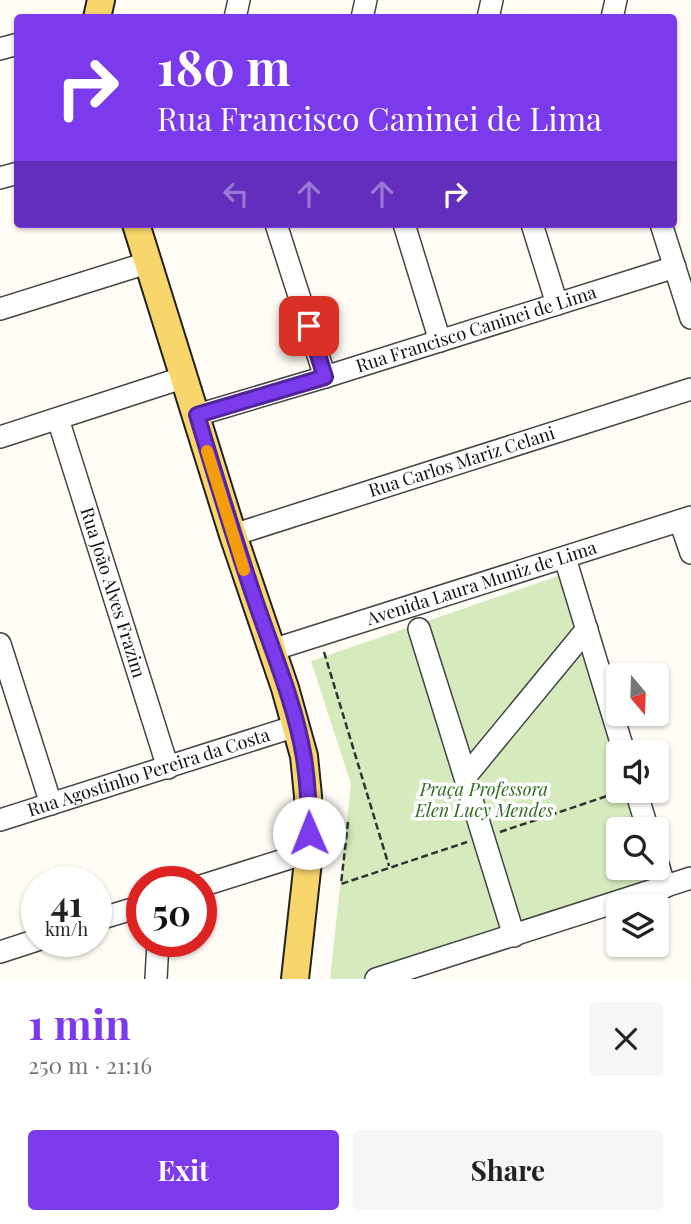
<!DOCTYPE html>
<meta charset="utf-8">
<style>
:root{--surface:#fff;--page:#f6f6f6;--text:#222;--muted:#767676;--accent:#7c3aed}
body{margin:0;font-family:"Playfair Display",serif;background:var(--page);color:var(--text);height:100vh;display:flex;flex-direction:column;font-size:26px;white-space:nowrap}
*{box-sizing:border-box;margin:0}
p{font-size:23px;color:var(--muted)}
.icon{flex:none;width:38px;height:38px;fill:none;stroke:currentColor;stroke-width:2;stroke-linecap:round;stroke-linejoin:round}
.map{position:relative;height:979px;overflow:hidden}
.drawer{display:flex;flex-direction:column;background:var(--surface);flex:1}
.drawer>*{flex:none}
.guide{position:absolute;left:14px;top:14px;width:663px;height:214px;border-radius:7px;box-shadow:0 2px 5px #0004;background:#7c3aed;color:#fff;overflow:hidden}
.needle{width:46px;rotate:161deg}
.fabs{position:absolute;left:606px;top:663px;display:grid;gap:14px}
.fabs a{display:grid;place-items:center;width:63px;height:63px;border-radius:7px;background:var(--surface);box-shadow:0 2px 5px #0004;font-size:35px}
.speed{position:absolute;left:21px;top:866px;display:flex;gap:14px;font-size:35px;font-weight:700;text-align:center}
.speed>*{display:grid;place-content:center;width:91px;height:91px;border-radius:50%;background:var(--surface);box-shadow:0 2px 5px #0004;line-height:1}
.speed small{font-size:18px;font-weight:400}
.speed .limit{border:10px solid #d22;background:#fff;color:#111}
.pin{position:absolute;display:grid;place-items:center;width:60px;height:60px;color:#fff;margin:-30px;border-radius:14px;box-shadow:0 4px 10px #0006}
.me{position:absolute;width:77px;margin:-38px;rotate:359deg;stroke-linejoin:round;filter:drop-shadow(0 0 5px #0008)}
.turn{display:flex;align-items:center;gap:24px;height:147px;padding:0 28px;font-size:32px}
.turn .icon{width:91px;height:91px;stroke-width:2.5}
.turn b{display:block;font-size:49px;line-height:60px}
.lanes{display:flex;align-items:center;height:66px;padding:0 28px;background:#0003;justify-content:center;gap:35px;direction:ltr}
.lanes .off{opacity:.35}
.round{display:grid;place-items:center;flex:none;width:74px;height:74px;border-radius:7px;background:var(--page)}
.head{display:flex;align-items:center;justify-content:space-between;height:119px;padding:0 28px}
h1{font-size:42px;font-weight:700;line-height:52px;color:var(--accent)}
.primary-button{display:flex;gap:14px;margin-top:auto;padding:14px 28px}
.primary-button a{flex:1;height:80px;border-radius:7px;background:var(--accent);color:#fff;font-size:28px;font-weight:700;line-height:80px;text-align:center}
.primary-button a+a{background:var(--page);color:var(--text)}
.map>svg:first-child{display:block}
</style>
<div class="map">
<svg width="691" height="979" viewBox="0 0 691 979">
<rect width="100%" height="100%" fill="#fffdf5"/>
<path fill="#d5ebbd" d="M561 575 618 759V791H628L639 829 618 830V868H651L656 884 369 979H330L351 784 311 661Z"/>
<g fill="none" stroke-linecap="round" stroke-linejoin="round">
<g stroke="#444" stroke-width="24">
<g id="minor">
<path d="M235 18 239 0"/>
<path d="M362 18 366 0"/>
<path d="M488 18 492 0"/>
<path d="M612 18 616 0"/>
<path d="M0 49 18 44"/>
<path d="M0 178 18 173"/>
<path d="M276 224 325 377"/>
<path d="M404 224 440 341"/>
<path d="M532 224 557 304"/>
<path d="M661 224 691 318"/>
<path d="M0 309 147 263"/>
<path id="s1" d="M197 415 325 377 675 267"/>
<path id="s2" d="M58 419 168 768"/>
<path d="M0 437 185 377"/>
<path d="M680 521 691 553"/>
<path id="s3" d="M233 535 691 389"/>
<path d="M565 558 624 752"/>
<path d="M0 644 51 804"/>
<path id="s4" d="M272 650 691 517"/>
<path d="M636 791 648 830"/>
<path id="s5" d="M0 820 296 726"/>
<path d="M656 858 665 887"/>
<path d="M201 886 309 852"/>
<path d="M96 920 142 906"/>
<path d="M514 936 419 629 466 776 587 629"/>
<path d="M0 952 37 940"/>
<path d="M156 979 158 942"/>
<path d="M376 979 691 878"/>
</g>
</g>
<g stroke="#222" stroke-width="30">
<path id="major" d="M97 18 101 0
M136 224 233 535 285 688 304 756 308 796 309 852 295 979"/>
</g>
<path stroke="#333" stroke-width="2.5" stroke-dasharray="7 3.5" stroke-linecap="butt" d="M324 652 389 866
M348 822 341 884 467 842
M500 832 616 793"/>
<use href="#minor" stroke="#fff" stroke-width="21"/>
<use href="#major" stroke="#f9d66b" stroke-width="26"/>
</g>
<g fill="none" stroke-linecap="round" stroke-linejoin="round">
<g stroke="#51269a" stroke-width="18">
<path id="route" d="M309 833C309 808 308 783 304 758 295 702 271 648 253 594 233 535 215 475 197 415L325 377 309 326"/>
</g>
<use href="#route" stroke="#7c3aed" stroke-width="12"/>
<path stroke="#f59e0b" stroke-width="12" d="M207 451 244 570"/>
</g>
<g text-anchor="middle" stroke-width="7" stroke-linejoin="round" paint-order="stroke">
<g font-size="18" fill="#111" stroke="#fff">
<text dy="6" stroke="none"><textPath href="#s1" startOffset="292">Rua Francisco Caninei de Lima</textPath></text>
<text dy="6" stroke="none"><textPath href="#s3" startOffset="240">Rua Carlos Mariz Celani</textPath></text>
<text dy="6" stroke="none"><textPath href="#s4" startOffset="220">Avenida Laura Muniz de Lima</textPath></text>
<text dy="6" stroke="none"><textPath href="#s2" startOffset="182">Rua João Alves Frazim</textPath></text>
<text dy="6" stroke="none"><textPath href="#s5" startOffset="156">Rua Agostinho Pereira da Costa</textPath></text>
</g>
<g font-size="18" font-style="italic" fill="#2f6b1f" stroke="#fff">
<text x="484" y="796">Praça Professora<tspan x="484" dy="21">Elen Lucy Mendes</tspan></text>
</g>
</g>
</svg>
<div class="fabs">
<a><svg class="needle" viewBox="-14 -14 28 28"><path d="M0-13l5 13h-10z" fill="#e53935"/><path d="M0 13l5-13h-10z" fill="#767676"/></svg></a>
<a><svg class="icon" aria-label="sound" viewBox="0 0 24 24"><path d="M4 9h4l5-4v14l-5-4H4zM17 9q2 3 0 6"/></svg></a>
<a><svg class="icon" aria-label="search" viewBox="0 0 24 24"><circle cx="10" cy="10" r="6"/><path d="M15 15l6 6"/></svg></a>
<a><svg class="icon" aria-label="layers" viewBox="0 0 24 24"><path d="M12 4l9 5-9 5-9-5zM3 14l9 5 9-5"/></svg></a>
</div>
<div class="speed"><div>41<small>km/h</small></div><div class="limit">50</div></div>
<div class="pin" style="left:309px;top:326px;background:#d93025"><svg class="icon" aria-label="arrive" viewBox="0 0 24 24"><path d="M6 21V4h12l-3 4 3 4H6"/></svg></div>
<svg class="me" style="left:309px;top:833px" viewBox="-20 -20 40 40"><circle r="19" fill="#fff"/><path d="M0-13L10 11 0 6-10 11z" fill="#7c3aed"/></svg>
<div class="guide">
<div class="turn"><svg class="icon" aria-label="right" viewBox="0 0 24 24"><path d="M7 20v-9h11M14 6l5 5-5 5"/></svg><div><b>180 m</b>Rua Francisco Caninei de Lima</div></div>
<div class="lanes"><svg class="icon off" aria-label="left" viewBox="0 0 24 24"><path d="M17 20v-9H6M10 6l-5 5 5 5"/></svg><svg class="icon off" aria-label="ahead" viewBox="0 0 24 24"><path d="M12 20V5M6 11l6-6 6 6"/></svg><svg class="icon off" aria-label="ahead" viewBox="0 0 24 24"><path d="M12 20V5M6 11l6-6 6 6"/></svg><svg class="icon" aria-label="right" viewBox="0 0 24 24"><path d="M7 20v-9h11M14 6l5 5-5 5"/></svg></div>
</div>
</div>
<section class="drawer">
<div class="head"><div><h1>1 min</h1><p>250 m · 21:16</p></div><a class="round"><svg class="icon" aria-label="close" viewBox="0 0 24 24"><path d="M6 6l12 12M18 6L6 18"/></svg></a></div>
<div class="primary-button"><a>Exit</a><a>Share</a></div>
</section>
